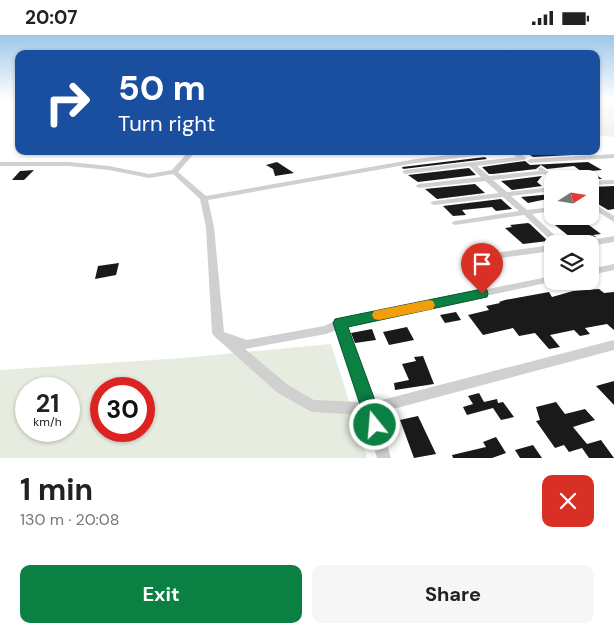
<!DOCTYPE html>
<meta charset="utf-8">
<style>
:root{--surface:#fff;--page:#f6f6f6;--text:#222;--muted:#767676;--accent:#0b8043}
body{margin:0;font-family:"DM Sans",sans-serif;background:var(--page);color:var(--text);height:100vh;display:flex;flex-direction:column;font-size:19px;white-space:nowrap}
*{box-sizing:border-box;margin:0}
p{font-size:16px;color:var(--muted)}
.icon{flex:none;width:28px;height:28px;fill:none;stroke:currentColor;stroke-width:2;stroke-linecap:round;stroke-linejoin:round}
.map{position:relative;height:423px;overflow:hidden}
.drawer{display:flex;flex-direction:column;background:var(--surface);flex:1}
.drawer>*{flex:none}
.banner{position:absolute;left:15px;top:15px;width:585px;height:105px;border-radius:10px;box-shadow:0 1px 4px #0004;background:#1a4fa0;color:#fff;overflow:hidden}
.needle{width:32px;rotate:78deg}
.controls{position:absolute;left:544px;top:135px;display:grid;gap:10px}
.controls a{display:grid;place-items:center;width:55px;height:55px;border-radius:10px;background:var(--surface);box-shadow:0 1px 4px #0004;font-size:25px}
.speed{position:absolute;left:15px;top:342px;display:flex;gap:10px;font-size:25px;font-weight:700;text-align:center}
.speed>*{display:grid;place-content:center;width:65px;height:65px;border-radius:50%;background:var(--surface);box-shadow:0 1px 4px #0004;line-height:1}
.speed small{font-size:12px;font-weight:400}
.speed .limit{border:8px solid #d22;background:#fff;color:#111}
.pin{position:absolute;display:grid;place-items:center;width:42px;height:42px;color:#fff;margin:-51px -21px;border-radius:50% 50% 50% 0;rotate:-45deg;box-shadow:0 0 5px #0007}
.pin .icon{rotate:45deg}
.me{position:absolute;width:55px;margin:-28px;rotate:343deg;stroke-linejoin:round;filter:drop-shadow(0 0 4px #0008)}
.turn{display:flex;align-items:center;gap:18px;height:105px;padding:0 20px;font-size:22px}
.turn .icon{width:65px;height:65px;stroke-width:2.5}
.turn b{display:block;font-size:35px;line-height:42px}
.round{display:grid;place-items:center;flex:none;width:52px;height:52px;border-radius:10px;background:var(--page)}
.head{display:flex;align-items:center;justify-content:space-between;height:85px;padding:0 20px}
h1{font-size:30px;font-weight:700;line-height:38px}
.primary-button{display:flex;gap:10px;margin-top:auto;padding:10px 20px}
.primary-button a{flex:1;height:58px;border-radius:10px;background:var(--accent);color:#fff;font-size:20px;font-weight:700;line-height:58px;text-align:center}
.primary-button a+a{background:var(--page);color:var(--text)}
.status{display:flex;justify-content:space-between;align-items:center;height:35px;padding:0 25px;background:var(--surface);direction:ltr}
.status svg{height:14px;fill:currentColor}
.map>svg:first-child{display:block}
</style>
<div class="status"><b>20:07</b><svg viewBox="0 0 49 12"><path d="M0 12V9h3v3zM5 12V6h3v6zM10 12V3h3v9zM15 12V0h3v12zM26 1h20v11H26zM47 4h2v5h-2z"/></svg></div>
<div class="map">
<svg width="614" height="423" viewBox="0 0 614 423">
<rect width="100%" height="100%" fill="#fff"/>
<path fill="#e6ecdf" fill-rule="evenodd" d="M596 65H614V102L596 100Z
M331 309 367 423H0V335L183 323ZM26 354H69V396H26ZM101 354H144V396H101Z"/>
<path fill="#1a1a1a" d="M537 116 568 117 572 120 533 122 530 120 540 119Z
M485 122 487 124 403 134 402 132Z
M525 126 530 130 588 127 602 135 591 136 602 144H590V136L582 137 574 131 547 134 541 130 536 134 493 139H489L482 132Z
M277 127 294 138 275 141 273 134 266 130Z
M469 133 476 140 418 147 408 140Z
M34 135 24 145H12L20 136Z
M542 141 537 147 542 151 512 155 501 146Z
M475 149 485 158 437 164 425 154Z
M614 151V174L608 175 590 164V152Z
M552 159V163L528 168 521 162Z
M501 164 512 174 496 176 492 172 462 175 466 180 453 181 443 171Z
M578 182 601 199 593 200 596 202 575 206 555 190 562 189 557 185Z
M528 188 530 189 548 206 523 209 505 193 512 192 510 190Z
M119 228 116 240 95 244 98 231Z
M599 254 604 258 614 257V295L607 289 585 293 590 299 580 301 574 295 550 300 560 312 549 314 535 298 519 301 513 293 483 300 468 280 489 275 486 271 500 268 499 267 505 265 549 257 552 262 573 256Z
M456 277 461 285 445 288 440 280Z
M407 292 414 305 389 310 383 297Z
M372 294 376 305 355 308 351 298Z
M423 321 434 349 395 355 394 348 409 345 402 329 416 326 414 322Z
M614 346V370L596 351Z
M479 358 484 367 497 364 498 368 503 367 514 382 501 385 493 373 467 380 463 372 473 369 468 361Z
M556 367 565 379 585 374 595 385 573 392 587 409 601 405 614 423H589L582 413 569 417 564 410 555 413 536 386 540 385 536 372Z
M418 381 436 419 414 423 400 385Z
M496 402 506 418 492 423H453L452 420 486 412 483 407Z
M533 410 542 423H520L515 415Z"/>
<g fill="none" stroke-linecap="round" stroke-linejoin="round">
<path fill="#d0d0d0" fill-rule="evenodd" d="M189 116H196L178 137 206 161 416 124 483 116H503L500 118 416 128 208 165 214 192 224 297 247 305 324 291 340 284 552 241V246H555L347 291 374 367 614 305V315L378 378 391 423H377L365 380 313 377 308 375 278 358 214 301 212 298 206 192 200 164 173 139 149 143 109 135 69 131H0V127H69L109 131 149 139 172 135ZM337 295 361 367 314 365 288 350 245 314 326 299Z
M507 116H515L527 123 524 125 477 131 489 141 539 136 538 134 541 132 557 143 558 144H552V145L544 139 493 145 507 157 552 152V156L511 161 527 175 552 172V176L532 179 564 209H555L524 180 455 190 451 188 455 186 519 176 503 162 434 170 430 168 434 166 499 158 485 146 419 153 415 151 419 149 481 142 470 131 405 139 402 137 405 135 517 122Z
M614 119V123L530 128 527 126 530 124Z
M614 145V149L590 150V146Z
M590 166 614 181V187L590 172Z
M614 201V207L590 211V209H580L584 206Z
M552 210V216L487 225 482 222 487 219Z
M614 229V235L590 240V234Z"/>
</g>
<linearGradient id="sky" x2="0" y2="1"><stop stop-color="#9ec6ea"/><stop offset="0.52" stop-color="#fff"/><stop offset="1" stop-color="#fff" stop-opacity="0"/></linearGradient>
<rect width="614" height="124" fill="url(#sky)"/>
<path fill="#0b8043" stroke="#07532c" d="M482 254 487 255 488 259 487 262 348 292 384 390 381 397 375 399 369 397 333 288 335 284Z"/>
<path fill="#f59e0b" d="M429 265 433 266 435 270 433 274 379 285 374 284 372 280 374 276Z"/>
</svg>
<div class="controls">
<a><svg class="needle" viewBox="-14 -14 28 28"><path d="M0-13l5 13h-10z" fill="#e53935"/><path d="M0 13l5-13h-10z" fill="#767676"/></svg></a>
<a><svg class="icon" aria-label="layers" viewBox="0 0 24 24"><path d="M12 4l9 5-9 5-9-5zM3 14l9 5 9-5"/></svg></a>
</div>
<div class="speed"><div>21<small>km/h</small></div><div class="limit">30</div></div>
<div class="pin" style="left:482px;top:259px;background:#d93025"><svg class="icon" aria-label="arrive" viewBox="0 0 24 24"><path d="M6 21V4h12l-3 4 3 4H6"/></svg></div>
<svg class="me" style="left:375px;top:390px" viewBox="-20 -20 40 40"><circle r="17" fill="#0b8043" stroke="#fff" stroke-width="3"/><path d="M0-11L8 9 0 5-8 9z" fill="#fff"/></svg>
<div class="banner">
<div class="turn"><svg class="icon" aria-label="right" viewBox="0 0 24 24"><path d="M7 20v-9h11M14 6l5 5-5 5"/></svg><div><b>50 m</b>Turn right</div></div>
</div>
</div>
<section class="drawer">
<div class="head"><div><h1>1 min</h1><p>130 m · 20:08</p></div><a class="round" style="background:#d93025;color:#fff"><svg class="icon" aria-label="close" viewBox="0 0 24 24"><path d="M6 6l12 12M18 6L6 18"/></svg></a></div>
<div class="primary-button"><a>Exit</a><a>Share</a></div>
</section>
